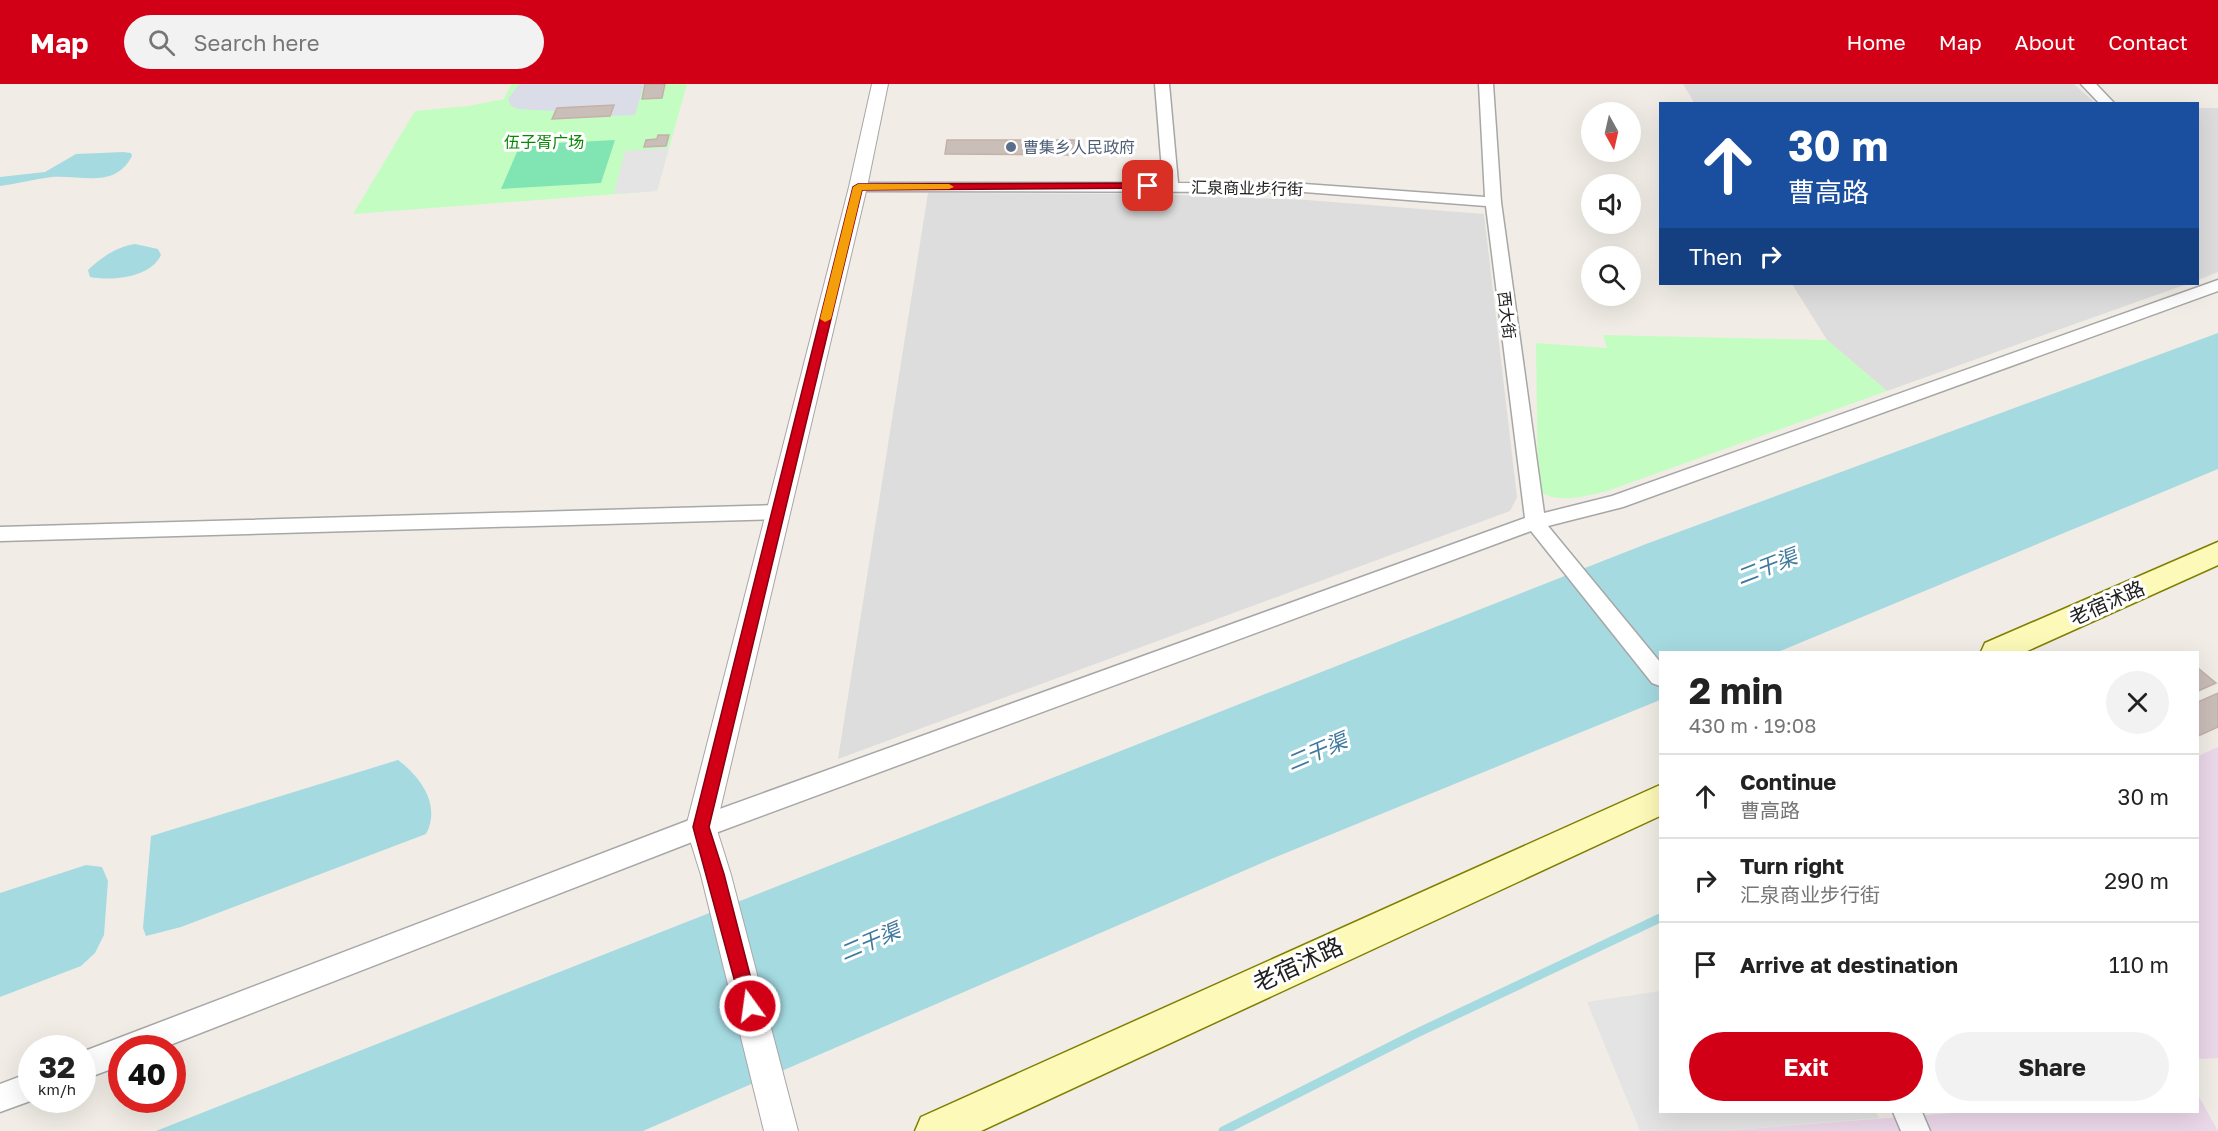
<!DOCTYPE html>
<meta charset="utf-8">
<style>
:root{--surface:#fff;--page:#f2f2f2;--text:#222;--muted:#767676;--line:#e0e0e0;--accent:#d10017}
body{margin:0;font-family:"Golos Text","Noto Sans SC",sans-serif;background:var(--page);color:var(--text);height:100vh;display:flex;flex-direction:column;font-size:22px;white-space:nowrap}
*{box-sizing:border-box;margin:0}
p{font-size:20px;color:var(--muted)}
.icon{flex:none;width:33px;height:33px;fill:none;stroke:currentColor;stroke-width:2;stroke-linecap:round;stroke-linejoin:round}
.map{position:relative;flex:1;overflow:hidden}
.details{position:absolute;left:1659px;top:567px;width:540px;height:462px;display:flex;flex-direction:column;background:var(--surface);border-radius:0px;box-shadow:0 6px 24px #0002}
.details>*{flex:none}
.guide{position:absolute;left:1659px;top:18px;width:540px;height:183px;border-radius:0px;box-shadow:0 6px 24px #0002;background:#1a4fa0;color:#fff;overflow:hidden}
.needle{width:39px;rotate:172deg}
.tools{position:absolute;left:1581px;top:18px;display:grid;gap:12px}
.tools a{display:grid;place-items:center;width:60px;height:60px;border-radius:50%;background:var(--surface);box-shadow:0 6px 24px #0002;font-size:30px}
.speed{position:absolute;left:18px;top:951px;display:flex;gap:12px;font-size:30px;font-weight:700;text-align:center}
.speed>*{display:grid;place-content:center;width:78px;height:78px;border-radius:50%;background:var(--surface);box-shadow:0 6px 24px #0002;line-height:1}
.speed small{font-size:15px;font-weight:400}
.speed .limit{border:9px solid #d22;background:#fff;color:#111}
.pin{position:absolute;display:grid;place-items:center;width:51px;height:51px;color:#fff;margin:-26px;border-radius:12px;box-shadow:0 3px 9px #0006}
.me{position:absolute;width:66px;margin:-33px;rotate:346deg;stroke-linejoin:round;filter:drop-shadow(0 0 4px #0008)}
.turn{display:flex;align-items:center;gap:21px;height:126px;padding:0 30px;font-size:27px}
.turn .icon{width:78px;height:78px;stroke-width:2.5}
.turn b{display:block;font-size:42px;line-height:51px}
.then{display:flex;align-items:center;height:57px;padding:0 30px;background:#0003;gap:12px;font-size:22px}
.round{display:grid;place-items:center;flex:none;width:63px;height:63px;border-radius:32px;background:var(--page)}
.head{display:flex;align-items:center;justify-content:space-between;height:102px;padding:0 30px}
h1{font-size:36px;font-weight:700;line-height:45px}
.primary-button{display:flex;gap:12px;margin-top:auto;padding:12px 30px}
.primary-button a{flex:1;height:69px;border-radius:36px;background:var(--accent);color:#fff;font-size:24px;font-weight:700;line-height:69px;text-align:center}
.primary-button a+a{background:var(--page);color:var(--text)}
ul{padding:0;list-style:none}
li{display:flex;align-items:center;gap:18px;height:84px;padding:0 30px;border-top:2px solid var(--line)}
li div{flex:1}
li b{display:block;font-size:22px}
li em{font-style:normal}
header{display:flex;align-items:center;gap:36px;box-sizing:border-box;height:84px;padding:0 30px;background:var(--accent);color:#fff}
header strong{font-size:28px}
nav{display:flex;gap:33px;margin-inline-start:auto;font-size:21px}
.search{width:420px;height:54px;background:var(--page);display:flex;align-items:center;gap:15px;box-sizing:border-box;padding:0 21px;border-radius:33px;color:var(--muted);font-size:22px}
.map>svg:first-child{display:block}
</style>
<header>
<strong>Map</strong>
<div class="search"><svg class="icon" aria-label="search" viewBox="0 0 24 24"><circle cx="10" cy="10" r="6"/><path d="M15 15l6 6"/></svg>Search here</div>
<nav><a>Home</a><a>Map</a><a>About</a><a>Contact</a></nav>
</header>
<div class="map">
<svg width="2218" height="1047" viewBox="0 0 2218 1047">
<rect width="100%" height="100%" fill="#f1ede6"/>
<path fill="#dedddd" d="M1683 0H2074L2095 19 1695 20Z
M2198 24H2218V188L2198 196Z
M928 109 1152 110 1307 116 1484 130 1517 413 1510 427 838 675Z
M1792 200H2187L1887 307 1827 256Z"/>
<path fill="#ebd8e9" d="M2218 663V974L2198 975V672Z
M2198 1011 2218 1047H1722L1965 1028H2198Z"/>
<path fill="#c4fdc2" d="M511 0H687L657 107 353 130 415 27 468 22 504 15Z
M1603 251 1827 256 1887 307 1607 407C1585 412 1557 421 1538 406L1536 259 1607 264Z"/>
<path fill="#80e5b3" d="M615 56 601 99 501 105 520 61Z"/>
<path fill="#e4e4e4" d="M669 64 657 107 614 110 625 67Z
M1660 907V1028H1876L1879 1034 1722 1047H1640L1587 918Z"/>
<path fill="#dadce7" d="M519 0H644L635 31 610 32 613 21 557 24 555 27 518 25 511 22 508 15Z"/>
<path fill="#a5dae1" d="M123 68 131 69 132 72C115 105 82 91 52 93 34 95 17 100 0 102V93L45 88 76 70Z
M135 160 158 165 161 171C150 194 113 197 90 193L88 186C102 173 116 163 135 160Z
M2218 249V385L1778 568H1660V616L1271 775 643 1047H156L1646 460Z
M398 676C422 694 441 722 426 750L181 843 146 852 143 844 151 752Z
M86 781 102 783 108 797 104 851 95 869 81 882 0 913V809Z"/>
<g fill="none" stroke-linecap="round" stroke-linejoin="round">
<path stroke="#a5dae1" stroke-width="9" d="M1223 1047 1415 950 1660 834"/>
</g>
<path fill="#cabeb9" stroke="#c4b1a8" stroke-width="1.5" d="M645 0H665L662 14 642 15Z
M614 21 610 32 552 35 557 24Z
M658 51H669L666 62 644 63 646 56 657 55Z
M947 56H1077L1076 71 945 70Z
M2198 584 2216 599 2198 607Z
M2218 609V643L2198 652V618Z"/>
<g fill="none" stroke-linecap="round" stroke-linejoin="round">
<g stroke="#a7a7a7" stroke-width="3">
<path id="minor" d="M1155 0H1169L1178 99 1304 100 1485 113 1479 0H1493L1501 118 1544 429 1612 412 2218 196V207L1623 423 1548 442 1660 578V602L1652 599 1531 447 710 751 162 964H122V981L82 996V968L692 735 1525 434 1486 122 1304 108 858 107 851 103 858 99H1163Z
M2081 0H2096L2115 20H2100Z
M778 421 785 423 788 428 785 433 778 435 0 457V443Z
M32 988 33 1016 0 1028V1000Z
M1893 1028H1922L1930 1047H1901Z"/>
</g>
<g stroke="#a7a7a7" stroke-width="2">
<path id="tertiary" d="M872 0H888L867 103 716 743 731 791 798 1047H764L701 791 686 743 849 103Z"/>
</g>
<g stroke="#7f7f00" stroke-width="3">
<path id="secondary" d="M2218 458V481L2025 568H1981L1985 559Z
M1660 701V732L981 1047H915L921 1033Z"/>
</g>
<use href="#minor" fill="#fff" fill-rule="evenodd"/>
<use href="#tertiary" fill="#fff" fill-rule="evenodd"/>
<use href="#secondary" fill="#fdf9b8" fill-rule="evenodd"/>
</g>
<path fill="#d10017" stroke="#88000f" stroke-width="1.5" d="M1148 99 1152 100V104L862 106 709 743 724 790 758 922 756 928 750 931 743 928 693 743 853 103 858 100Z"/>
<path fill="#f59e0b" d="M858 100H949L954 103 949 105 862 106 831 235 825 238 820 235 853 103Z"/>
<circle fill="#5c6f8a" stroke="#fff" stroke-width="2" cx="1011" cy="63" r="6"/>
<g text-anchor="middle" stroke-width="6" stroke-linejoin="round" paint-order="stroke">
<g font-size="16" fill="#088805" stroke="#fff">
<text x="544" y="64">伍子胥广场</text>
</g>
<g font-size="16" fill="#4e5e75" stroke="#fff" text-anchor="start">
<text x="1023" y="69">曹集乡人民政府</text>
</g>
<g font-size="16" fill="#202020" stroke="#fff">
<text transform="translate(1247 104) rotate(1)" y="6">汇泉商业步行街</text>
<text transform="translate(1507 231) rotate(83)" y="6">西大街</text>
</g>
<g font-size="20" fill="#202020" stroke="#fff">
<text transform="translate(2107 519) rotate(-24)" y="7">老宿沭路</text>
</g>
<g font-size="21" font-style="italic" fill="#3e799e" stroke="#fff">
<text transform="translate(1767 483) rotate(-21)" y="7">二干渠</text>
<text transform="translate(1317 668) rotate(-23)" y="7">二干渠</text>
<text transform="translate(870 858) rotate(-23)" y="7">二干渠</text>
</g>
<g font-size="24" fill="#202020" stroke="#fff">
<text transform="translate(1298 881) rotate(-25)" y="8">老宿沭路</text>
</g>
</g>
</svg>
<div class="tools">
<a><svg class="needle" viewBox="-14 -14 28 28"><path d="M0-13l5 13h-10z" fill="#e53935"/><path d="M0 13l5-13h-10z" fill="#767676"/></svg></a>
<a><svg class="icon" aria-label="sound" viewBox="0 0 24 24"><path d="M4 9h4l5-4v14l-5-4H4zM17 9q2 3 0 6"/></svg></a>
<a><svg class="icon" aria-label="search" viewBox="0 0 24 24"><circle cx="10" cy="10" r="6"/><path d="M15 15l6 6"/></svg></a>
</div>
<div class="speed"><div>32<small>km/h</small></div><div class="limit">40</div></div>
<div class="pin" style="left:1148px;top:102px;background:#d93025"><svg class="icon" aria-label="arrive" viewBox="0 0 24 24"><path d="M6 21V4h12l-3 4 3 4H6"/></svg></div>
<svg class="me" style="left:750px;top:922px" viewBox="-20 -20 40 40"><circle r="17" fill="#d10017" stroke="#fff" stroke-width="3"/><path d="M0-11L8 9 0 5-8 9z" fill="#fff"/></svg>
<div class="guide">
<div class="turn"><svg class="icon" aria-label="ahead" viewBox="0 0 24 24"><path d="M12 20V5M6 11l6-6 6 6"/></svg><div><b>30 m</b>曹高路</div></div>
<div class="then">Then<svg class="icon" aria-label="right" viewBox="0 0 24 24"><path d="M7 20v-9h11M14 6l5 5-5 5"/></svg></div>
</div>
<section class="details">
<div class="head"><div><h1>2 min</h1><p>430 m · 19:08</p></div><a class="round"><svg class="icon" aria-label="close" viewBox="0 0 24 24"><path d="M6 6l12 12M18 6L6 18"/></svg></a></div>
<ul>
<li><svg class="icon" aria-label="ahead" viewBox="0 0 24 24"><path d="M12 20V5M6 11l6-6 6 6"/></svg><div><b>Continue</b><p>曹高路</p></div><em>30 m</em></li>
<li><svg class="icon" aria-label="right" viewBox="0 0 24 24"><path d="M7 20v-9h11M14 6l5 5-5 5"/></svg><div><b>Turn right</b><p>汇泉商业步行街</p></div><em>290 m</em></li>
<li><svg class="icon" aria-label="arrive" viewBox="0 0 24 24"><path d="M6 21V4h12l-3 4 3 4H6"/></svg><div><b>Arrive at destination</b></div><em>110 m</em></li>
</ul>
<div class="primary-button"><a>Exit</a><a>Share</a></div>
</section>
</div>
